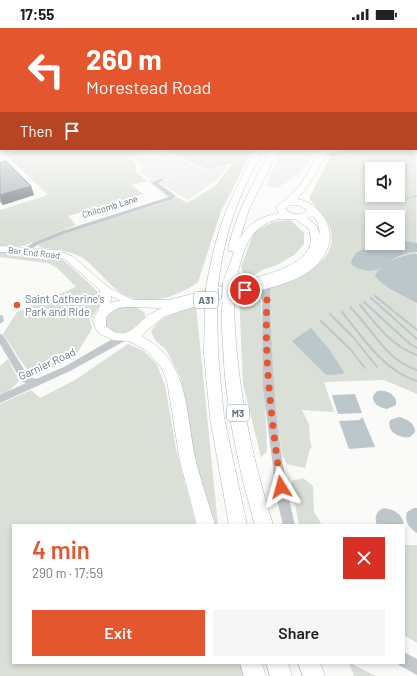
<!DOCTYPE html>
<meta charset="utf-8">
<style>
:root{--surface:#fff;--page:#f6f6f6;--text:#202124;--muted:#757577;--accent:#e4572e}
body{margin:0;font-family:Barlow,sans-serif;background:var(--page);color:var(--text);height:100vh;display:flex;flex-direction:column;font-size:15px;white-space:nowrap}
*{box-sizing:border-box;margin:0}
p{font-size:13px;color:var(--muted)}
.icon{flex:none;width:22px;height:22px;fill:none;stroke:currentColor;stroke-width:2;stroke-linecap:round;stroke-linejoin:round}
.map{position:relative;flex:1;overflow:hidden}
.side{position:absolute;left:12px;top:496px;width:393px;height:140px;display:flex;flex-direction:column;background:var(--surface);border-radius:0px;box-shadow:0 2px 6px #0003}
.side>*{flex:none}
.banner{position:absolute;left:0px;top:0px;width:417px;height:122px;box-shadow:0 2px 6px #0003;background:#e4572e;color:#fff;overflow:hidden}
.controls{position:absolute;left:365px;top:134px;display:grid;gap:8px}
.controls a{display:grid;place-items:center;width:40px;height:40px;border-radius:0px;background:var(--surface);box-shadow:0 2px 6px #0003;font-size:20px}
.pin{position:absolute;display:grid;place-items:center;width:34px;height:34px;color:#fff;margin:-17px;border:2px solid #fff;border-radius:50%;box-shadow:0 1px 4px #0007}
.me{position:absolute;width:44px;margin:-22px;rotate:352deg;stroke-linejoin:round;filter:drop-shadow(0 0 3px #0008)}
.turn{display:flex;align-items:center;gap:14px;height:84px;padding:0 20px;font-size:18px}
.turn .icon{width:52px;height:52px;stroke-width:2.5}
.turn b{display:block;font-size:28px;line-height:34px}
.then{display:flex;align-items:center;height:38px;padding:0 20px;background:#0003;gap:8px;font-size:15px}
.round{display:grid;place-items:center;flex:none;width:42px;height:42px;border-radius:0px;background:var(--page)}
.headline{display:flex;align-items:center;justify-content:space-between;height:68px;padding:0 20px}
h1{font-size:24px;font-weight:600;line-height:30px;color:var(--accent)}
.action{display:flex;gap:8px;margin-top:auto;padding:8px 20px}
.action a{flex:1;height:46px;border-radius:0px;background:var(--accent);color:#fff;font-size:16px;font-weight:600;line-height:46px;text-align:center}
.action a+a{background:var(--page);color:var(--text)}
.status{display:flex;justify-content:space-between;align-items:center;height:28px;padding:0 20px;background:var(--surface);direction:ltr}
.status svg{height:11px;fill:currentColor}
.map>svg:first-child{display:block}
</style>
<div class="status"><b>17:55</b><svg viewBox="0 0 49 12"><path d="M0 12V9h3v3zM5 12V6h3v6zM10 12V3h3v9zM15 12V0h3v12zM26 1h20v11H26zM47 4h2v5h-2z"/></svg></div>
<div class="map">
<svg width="417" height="648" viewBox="0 0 417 648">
<rect width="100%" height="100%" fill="#fafaf8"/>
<path fill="#e8e9e9" d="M282 121H316L308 136 298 147 277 160 266 158Z
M160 122 206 143 228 138 218 151 188 172 160 155 175 149 149 155 150 152 140 142 143 139 132 130Z"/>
<path fill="#dadfd7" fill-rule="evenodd" d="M416 110 417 366 384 352 324 354 334 384 302 382 309 396 310 412 312 420 310 421 305 440 287 436 282 427 272 359 270 258C294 248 338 238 331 203 329 191 316 180 309 170L331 128 333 126 351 125 367 121H416ZM372 141H398V167H372ZM372 189H398V215H372Z
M24 121H253L221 183 198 254C176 270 141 281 117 262 104 252 95 238 81 229 69 222 52 222 39 219V216L64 204 163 175 177 169 187 175 215 158 233 135 208 142 161 121 129 130 135 135 136 144 147 153 131 157 143 166 68 188 76 197 23 218 0 219V182L48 167 5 126Z
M289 192 293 194 304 205V216L294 227 277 237 262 242 249 251 244 248 241 239 254 204 273 194Z
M0 224C17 224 43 223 59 229 64 232 99 263 100 267 103 276 95 285 90 292L92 301 74 330 32 349 3 306 17 284 76 259 56 239 47 235 0 229Z
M247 264 258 267 261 271 267 423 261 429 243 356 239 267Z
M196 277 218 497H213L199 455 180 348 166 322 155 312 151 304C160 287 178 284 196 277Z
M122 279H135L144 284 146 293C138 306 114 310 105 296 107 285 111 283 122 279Z
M128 316 144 323 156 335 165 357 176 421 196 497H13V635H239L243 648H0V376L31 362 40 370 75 352Z
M8 331 19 353 6 366 0 369V338Z
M303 450 313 458 314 484 322 497H299L291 453Z
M404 517H417V615L404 607Z
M349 635H350L376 648H354Z"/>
<path fill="#bbc7cb" d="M398 212 417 215V224C387 222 384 256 352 237L351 233 356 225 373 216 398 215Z
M412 226H417V275C403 267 385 261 375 248 381 235 399 229 412 226Z
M311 300 329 321 344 344 343 346 326 347 292 313Z
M377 363C385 362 392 364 396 372V377L387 381C380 380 372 376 373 368Z
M355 366 362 385 338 386 332 367Z
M399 389C407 391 415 395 415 404L410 409C400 411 386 404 390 392Z
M361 390H363L375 419 349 421 339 393 360 392Z
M384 480C395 481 405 488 404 500V497H377C374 489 376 483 384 480Z
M414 480H417V505C409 500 404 493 407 484Z"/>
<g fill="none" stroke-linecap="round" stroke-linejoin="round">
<path stroke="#bbc7cb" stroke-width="1" d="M402 121 404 125
M408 121 414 132
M415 121 417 125
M388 173 403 172 417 168"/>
<path stroke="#bbc7cb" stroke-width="2" d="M375 268 417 302
M371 270 417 311
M364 274 410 316 417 320
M360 277C376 297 392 318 417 327
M350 279C372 300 386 333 417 342
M342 284C363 310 384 343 417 353
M330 286 354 310 377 339
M321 293 351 322 365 340"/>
<g stroke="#b5babe" stroke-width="1">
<path id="major" d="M0 218 56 222 72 228 108 259 137 274 139 276 137 278H131L111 268C111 275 110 281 107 286H99L98 284 101 273 100 262 66 232 55 227 0 224Z"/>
</g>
<g stroke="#b4b9bd" stroke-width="1">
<path id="highway" d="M255 121H263C255 139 245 156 238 175 227 202 221 231 218 259L225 257 223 255 234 224 229 223 228 221C236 184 254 154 271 121H279L249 181 240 210C250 194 261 189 279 185L276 180 277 178 290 168 301 156 321 121H329L313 150 297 171C310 173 321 182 327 195 331 204 331 215 326 224 310 256 263 261 232 268L234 271C235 349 250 423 273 497H255C238 438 225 378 223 316 222 301 221 285 223 271L215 272 217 275 218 326 224 389 247 497H229L210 389 204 326 205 275 163 289 141 308C191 333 185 386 196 433 201 454 209 476 215 497H197L180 433 167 353 161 339 147 323 133 315 128 313 113 312 102 307 97 303 93 294 94 289 100 280 113 274 124 272H168L208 262 206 260C211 231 218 201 230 174 238 156 248 139 255 121ZM290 177H299L307 182C302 189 290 187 285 180ZM313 188C318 193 319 199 320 206L315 196 307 190ZM279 191H295L308 200C326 237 256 249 235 255 243 227 246 198 279 191ZM128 279 162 280C158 282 154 284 150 286 135 297 126 316 106 298V289C111 282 119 279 128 279Z
M240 635H262L266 648H244Z
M266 635H288L292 648H270Z
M298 635H320L325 648H303Z"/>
</g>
<path fill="#c3c8cc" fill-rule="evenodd" d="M355 121H364L349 126 328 128 325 126Z
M160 151 165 152 158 155 176 168 173 171 66 205 39 216 25 225 21 223 34 214 62 203 169 169 151 155Z
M263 254H266L270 256C271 336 276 419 295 497H283L277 472 263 359 262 271 256 267 242 264 241 262 245 260 262 264Z
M0 287 3 288 4 293 0 296Z
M127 305 130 306 131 308 130 310 70 343 0 375V367L26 355 22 354 0 316V306L3 307 28 348 36 351 64 339 109 313Z
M404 624 417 631V647L399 637 398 635H404Z"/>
<use href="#major" fill="#fff" fill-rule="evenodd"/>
<use href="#highway" fill="#fff" fill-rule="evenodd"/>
<g stroke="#b4b9bd" stroke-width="14" stroke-linecap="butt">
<path id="highway-bridge" d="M228 271 229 255
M211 275 212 260"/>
</g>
<use href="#highway-bridge" stroke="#fff" stroke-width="12"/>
</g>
<path fill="#929a9f" d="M0 135 31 158 34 167 3 177 0 174Z"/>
<path fill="#777d82" d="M31 158 34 167 3 177 0 167Z"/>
<path fill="#aab3b9" stroke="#777d82" d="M6 133 31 158 0 167V135Z"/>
<linearGradient id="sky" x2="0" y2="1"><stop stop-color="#96bcdc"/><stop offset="0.55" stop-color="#fdfdfc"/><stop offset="1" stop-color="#fdfdfc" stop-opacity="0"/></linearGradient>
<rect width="417" height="201" fill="url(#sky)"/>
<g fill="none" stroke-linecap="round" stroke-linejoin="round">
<path stroke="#e4572e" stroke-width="7" stroke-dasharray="0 12.6" d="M245 262 259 265 267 271C264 337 272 394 281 459"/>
</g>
<circle fill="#e4572e" stroke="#fff" stroke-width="1.5" cx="17" cy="277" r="4"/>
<g text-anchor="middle" stroke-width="4" stroke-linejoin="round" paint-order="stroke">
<g font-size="9" fill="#657683" stroke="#fff">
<text transform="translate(110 179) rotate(-17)" y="3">Chilcomb Lane</text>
<text transform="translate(34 225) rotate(6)" y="3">Bar End Road</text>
</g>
<g fill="#fff" stroke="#939fa8" stroke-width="1">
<rect x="194" y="264" width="24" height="16" rx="3"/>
<rect x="227" y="377" width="22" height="16" rx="3"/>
</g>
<g font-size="10" font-weight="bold" fill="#657683">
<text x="206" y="276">A31</text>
<text x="238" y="389">M3</text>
</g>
<g font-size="11" fill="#657683" stroke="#fff" text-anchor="start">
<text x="25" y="275">Saint Catherine's<tspan x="25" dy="13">Park and Ride</tspan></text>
</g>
<g font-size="11" fill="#657683" stroke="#fff">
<text transform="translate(47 336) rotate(-25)" y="4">Garnier Road</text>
</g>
</g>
</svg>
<div class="controls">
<a><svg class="icon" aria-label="sound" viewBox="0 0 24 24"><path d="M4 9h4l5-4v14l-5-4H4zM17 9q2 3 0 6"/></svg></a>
<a><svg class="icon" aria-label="layers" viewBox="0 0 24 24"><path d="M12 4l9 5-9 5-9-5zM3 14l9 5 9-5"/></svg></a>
</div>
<div class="pin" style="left:245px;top:262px;background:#d93025"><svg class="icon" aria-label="arrive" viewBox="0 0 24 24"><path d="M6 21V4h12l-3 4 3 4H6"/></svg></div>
<svg class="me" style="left:281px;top:459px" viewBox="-20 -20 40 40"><path d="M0-17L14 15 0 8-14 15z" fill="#e4572e" stroke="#fff" stroke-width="4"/></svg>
<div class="banner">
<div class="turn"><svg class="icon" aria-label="left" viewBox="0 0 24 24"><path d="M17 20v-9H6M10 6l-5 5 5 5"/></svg><div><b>260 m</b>Morestead Road</div></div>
<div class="then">Then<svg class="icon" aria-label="arrive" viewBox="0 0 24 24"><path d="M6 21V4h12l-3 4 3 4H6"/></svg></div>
</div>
<section class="side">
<div class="headline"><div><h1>4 min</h1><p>290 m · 17:59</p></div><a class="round" style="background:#d93025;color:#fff"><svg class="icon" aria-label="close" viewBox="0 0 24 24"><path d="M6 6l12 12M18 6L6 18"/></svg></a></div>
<div class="action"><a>Exit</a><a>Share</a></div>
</section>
</div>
